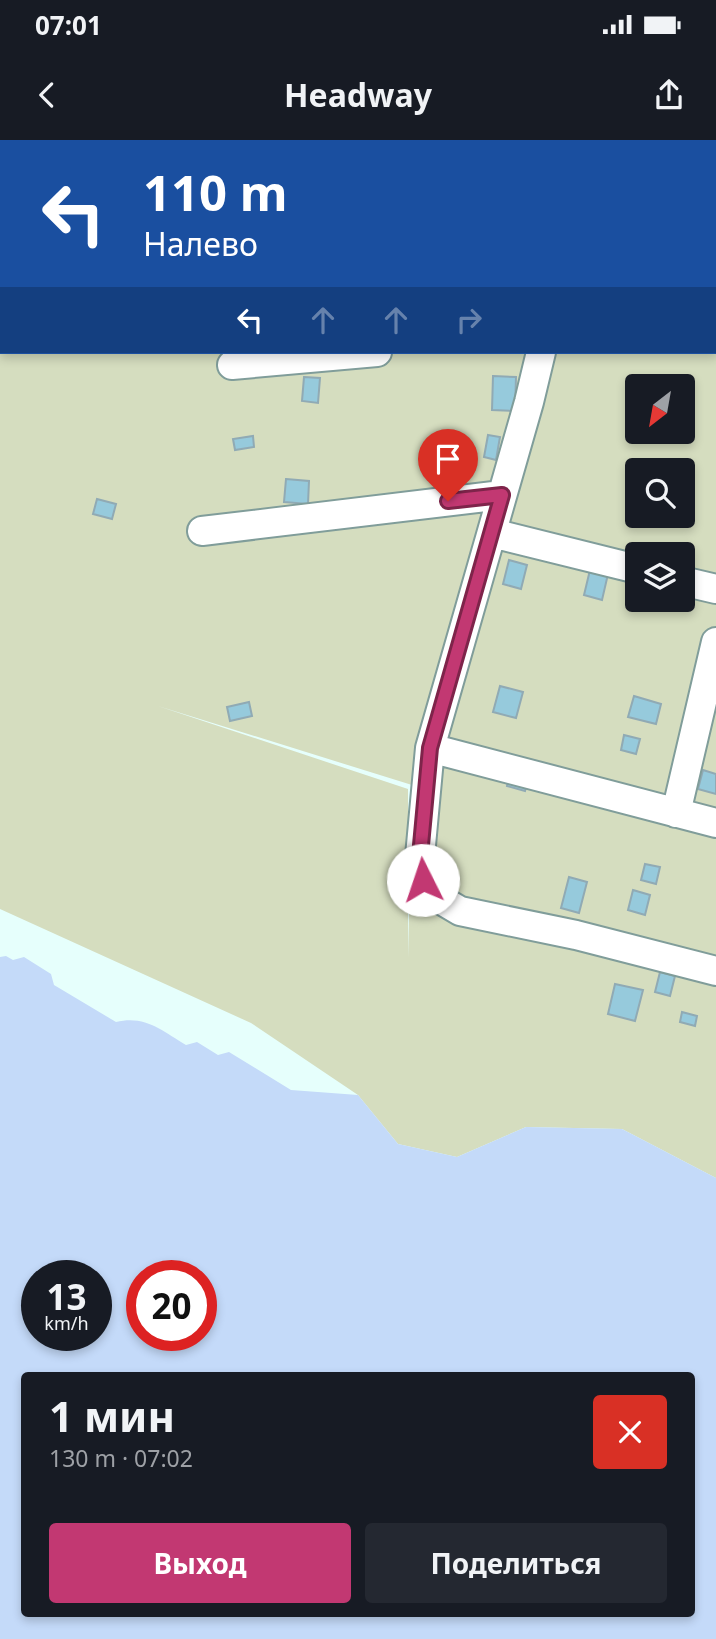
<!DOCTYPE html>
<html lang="ru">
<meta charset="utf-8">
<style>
:root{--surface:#171b24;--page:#242831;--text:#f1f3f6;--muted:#9ea1a6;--accent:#c23872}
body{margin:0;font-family:"Noto Sans",sans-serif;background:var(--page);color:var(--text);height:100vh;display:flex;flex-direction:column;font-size:26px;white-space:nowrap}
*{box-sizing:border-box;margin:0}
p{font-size:23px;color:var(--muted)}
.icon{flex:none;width:38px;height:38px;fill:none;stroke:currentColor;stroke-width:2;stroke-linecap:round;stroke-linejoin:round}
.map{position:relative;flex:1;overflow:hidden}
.panel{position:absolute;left:21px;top:1232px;width:674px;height:245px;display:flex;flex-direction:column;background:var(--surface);border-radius:7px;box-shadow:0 4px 10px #0003}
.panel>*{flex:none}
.guide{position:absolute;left:0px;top:0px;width:718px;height:214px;box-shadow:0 4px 10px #0003;background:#1a4fa0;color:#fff;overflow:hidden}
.needle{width:46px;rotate:211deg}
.tools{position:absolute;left:625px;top:234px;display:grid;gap:14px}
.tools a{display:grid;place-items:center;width:70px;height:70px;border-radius:7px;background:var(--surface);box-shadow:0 4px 10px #0003;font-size:35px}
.speed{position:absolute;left:21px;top:1120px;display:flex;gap:14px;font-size:35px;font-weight:700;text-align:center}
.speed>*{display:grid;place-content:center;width:91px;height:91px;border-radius:50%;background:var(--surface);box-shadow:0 4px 10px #0003;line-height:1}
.speed small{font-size:18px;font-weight:400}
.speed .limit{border:10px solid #d22;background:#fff;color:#111}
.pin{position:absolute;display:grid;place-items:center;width:60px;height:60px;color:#fff;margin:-72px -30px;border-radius:50% 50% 50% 0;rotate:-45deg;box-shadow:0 0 7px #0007}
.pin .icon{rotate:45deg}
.me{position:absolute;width:77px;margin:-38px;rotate:356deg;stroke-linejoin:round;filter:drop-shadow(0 0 5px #0008)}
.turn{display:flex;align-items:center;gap:24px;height:147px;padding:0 28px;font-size:32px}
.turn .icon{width:91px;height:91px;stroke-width:2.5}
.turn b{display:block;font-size:49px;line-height:60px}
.lanes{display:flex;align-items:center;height:66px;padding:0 28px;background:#0003;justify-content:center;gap:35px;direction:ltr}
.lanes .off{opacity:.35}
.round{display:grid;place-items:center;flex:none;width:74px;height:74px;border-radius:7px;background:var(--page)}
.head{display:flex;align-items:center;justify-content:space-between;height:119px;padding:0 28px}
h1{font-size:42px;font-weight:700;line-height:52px}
.button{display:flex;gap:14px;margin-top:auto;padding:14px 28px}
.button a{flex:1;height:80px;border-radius:7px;background:var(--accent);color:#fff;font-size:28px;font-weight:700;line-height:80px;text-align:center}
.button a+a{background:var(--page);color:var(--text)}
.status{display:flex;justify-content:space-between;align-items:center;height:49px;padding:0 35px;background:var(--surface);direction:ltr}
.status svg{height:19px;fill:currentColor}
header{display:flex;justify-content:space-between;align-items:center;height:91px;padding:0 28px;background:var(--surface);font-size:32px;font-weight:700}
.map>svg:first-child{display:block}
</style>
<div class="status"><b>07:01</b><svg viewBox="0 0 49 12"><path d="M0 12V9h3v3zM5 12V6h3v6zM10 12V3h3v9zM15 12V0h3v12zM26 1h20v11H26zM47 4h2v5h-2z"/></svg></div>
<header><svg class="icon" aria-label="back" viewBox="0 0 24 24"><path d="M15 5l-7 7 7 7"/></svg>Headway<svg class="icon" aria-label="share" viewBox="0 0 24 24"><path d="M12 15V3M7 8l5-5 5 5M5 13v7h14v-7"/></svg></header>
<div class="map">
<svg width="716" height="1499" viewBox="0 0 716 1499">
<rect width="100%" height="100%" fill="#e6fffc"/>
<path fill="#d5ddbf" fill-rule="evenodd" d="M0 0H716V1038L622 989 526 987 457 1017 398 1004 358 955 251 883 0 769ZM2 2H716V212H2ZM637 247H682V292H637ZM637 331H682V376H637ZM637 415H682V460H637ZM158 566 412 645 408 818V649Z"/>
<path fill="#c4daf9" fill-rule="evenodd" d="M6 816 13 820 24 817 51 834 54 845 116 882C146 875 162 891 186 905L197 902 218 915 229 912 291 950 358 955 398 1004 457 1017 526 987 622 989 716 1038V1499H0V817ZM37 1136H96V1195H37ZM142 1136H201V1195H142ZM24 1236H691V1474H24Z"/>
<path fill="#96cadc" stroke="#90aab4" stroke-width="2" d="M493 236 516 237 515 271 492 270Z
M304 237 320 238 318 263 302 261Z
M488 295 500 297 496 320 484 317Z
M253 296 254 307 235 310 233 299Z
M286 339 309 341 308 364 284 362Z
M97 359 116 364 112 379 93 374Z
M509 420 527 425 521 449 503 444Z
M590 430 608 434 602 460 584 455Z
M500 546 523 552 516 578 493 572Z
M634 556 661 564 656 584 628 577Z
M249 562 252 576 230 581 227 567Z
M624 595 640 599 636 614 621 610Z
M703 630 716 634V654L698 649Z
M509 636 528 640 525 651 507 646Z
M645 724 660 727 656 744 641 740Z
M569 737 587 742 579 773 561 768Z
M633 750 650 755 645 775 628 770Z
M660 832 675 836 670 856 655 852Z
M615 844 643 850 635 881 608 874Z
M682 872 697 876 695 886 680 882Z"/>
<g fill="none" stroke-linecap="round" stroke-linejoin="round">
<g stroke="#809d9a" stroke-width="32">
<path id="minor" d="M621 2 631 0
M541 212 529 262 430 608 716 683
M232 225 377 212
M202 391 502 355
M492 393 637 429
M682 441 716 449
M430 608 420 716 423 740 438 758 460 771 576 795 716 831
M676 673 716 502"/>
</g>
<use href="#minor" stroke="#fff" stroke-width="28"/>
</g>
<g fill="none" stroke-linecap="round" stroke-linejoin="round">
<g stroke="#7e244a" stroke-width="18">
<path id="route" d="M423 740 420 716 430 608 502 355 448 361"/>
</g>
<use href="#route" stroke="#c23872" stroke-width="12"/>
</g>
</svg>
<div class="tools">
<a><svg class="needle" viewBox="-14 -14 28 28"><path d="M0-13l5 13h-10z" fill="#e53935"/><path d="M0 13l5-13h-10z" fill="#9ea1a6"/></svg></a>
<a><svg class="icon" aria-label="search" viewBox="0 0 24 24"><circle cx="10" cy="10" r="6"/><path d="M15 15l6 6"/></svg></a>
<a><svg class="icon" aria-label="layers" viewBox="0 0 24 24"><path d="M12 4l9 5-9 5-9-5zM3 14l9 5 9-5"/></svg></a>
</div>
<div class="speed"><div>13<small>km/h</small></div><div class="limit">20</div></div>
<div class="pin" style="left:448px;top:361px;background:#d93025"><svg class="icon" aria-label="arrive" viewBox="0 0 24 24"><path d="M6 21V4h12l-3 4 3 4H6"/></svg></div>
<svg class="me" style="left:423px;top:740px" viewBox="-20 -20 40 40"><circle r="19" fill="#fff"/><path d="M0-13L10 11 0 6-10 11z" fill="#c23872"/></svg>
<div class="guide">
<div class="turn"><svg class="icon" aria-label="left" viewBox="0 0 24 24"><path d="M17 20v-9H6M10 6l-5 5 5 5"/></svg><div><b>110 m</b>Налево</div></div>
<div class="lanes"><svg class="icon" aria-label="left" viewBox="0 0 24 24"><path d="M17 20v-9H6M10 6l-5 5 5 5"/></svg><svg class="icon off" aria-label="ahead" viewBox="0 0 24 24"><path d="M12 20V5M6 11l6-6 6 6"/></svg><svg class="icon off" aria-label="ahead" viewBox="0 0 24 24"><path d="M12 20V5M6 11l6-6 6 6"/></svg><svg class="icon off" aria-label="right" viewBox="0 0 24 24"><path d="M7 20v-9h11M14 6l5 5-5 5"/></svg></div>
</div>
<section class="panel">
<div class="head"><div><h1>1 мин</h1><p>130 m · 07:02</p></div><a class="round" style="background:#d93025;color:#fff"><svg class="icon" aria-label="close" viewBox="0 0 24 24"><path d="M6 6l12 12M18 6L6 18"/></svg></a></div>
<div class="button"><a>Выход</a><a>Поделиться</a></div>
</section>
</div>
